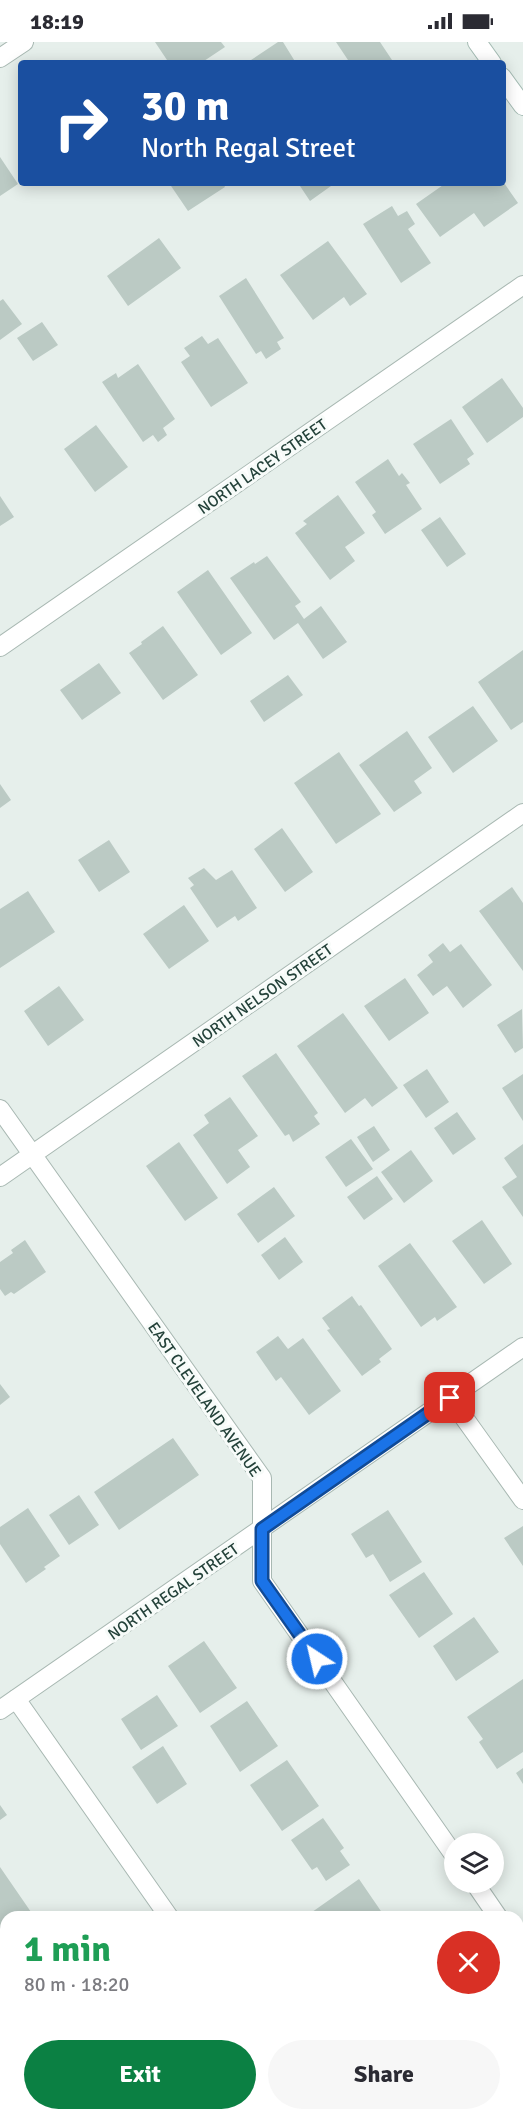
<!DOCTYPE html>
<meta charset="utf-8">
<style>
:root{--surface:#fff;--page:#f7f7f7;--text:#2b2b33;--muted:#7c7c81;--accent:#0b8043}
body{margin:0;font-family:Signika,sans-serif;background:var(--page);color:var(--text);height:100vh;display:flex;flex-direction:column;font-size:22px;white-space:nowrap}
*{box-sizing:border-box;margin:0}
p{font-size:20px;color:var(--muted)}
.icon{flex:none;width:33px;height:33px;fill:none;stroke:currentColor;stroke-width:2;stroke-linecap:round;stroke-linejoin:round}
.map{position:relative;flex:1;overflow:hidden}
.panel{position:absolute;left:0px;top:1869px;width:524px;height:210px;display:flex;flex-direction:column;background:var(--surface);border-radius:18px 18px 0 0;box-shadow:0 3px 15px #0003}
.panel>*{flex:none}
.banner{position:absolute;left:18px;top:18px;width:488px;height:126px;border-radius:6px;box-shadow:0 3px 15px #0003;background:#1a4fa0;color:#fff;overflow:hidden}
.tools{position:absolute;left:444px;top:1791px;display:grid;gap:12px}
.tools a{display:grid;place-items:center;width:60px;height:60px;border-radius:50%;background:var(--surface);box-shadow:0 3px 15px #0003;font-size:30px}
.pin{position:absolute;display:grid;place-items:center;width:51px;height:51px;color:#fff;margin:-26px;border-radius:12px;box-shadow:0 3px 9px #0006}
.me{position:absolute;width:66px;margin:-33px;rotate:325deg;stroke-linejoin:round;filter:drop-shadow(0 0 4px #0008)}
.turn{display:flex;align-items:center;gap:21px;height:126px;padding:0 24px;font-size:27px}
.turn .icon{width:78px;height:78px;stroke-width:2.5}
.turn b{display:block;font-size:42px;line-height:51px}
.round{display:grid;place-items:center;flex:none;width:63px;height:63px;border-radius:32px;background:var(--page)}
.headline{display:flex;align-items:center;justify-content:space-between;height:102px;padding:0 24px}
h1{font-size:36px;font-weight:800;line-height:45px;color:#1e9e55}
.button{display:flex;gap:12px;margin-top:auto;padding:12px 24px}
.button a{flex:1;height:69px;border-radius:36px;background:var(--accent);color:#fff;font-size:24px;font-weight:800;line-height:69px;text-align:center}
.button a+a{background:var(--page);color:var(--text)}
.status{display:flex;justify-content:space-between;align-items:center;height:42px;padding:0 30px;background:var(--surface);direction:ltr}
.status svg{height:16px;fill:currentColor}
.map>svg:first-child{display:block}
</style>
<div class="status"><b>18:19</b><svg viewBox="0 0 49 12"><path d="M0 12V9h3v3zM5 12V6h3v6zM10 12V3h3v9zM15 12V0h3v12zM26 1h20v11H26zM47 4h2v5h-2z"/></svg></div>
<div class="map">
<svg width="523" height="2079" viewBox="0 0 523 2079">
<rect width="100%" height="100%" fill="#e6efeb"/>
<path fill="#bbcac4" d="M155 0H221L225 5 201 21H169Z
M278 0H283L296 21H253L251 18Z
M336 0H380L394 21H350Z
M0 115 18 142 0 154Z
M502 138 518 161 484 185 474 171 440 195 416 162 446 141H502Z
M169 141H223L225 145 188 169Z
M298 141H329L331 144 310 159Z
M392 164 398 174 407 169 415 182 408 187 431 221 401 241 363 182Z
M159 196 181 226 128 264 107 234Z
M328 199 367 252 350 264 344 255 313 278 280 233Z
M246 236 284 296 277 300 281 307 266 317 261 309 256 312 219 254Z
M3 257 22 282 0 298V259Z
M42 280 58 303 33 319 17 296Z
M202 294 208 302 218 296 248 341 211 365 181 320 190 314 184 306Z
M138 322 175 377 163 386 167 393 158 400 153 393 143 400 102 340 116 331 118 336Z
M502 336 523 366V375L487 401 462 365Z
M451 377 474 412 467 417 470 422 440 442 413 402Z
M96 383 128 425 95 450 64 407Z
M388 417 399 434 402 431 410 441 406 443 422 467 385 492 372 473 376 470 355 440Z
M338 453 365 491 345 505 355 519 330 538 295 491 307 482 303 479Z
M0 454 14 475 0 484Z
M440 475 466 512 447 525 421 488Z
M267 514 301 560 295 564 304 577 321 564 347 600 323 617 298 581 274 598 230 536 254 520 255 522Z
M208 528 252 591 221 613 177 550Z
M163 584 198 633 163 658 129 611 142 602 141 600Z
M523 608V680L511 688 478 640Z
M99 621 121 651 82 678 60 648Z
M288 633 303 653 264 680 250 659Z
M473 664 498 699 453 731 428 695Z
M407 689 432 726 414 739 422 751 394 770 359 723Z
M339 710 381 772 336 802 294 741Z
M0 742 11 758 0 766Z
M282 786 313 830 285 850 254 807Z
M109 798 130 830 99 850 78 818Z
M204 826 216 838 232 828 257 866 238 879 235 874 217 886 190 846 194 843 188 836Z
M512 845 523 861V929L479 869Z
M28 849 55 890 0 926V867Z
M184 863 209 899 169 927 143 892Z
M443 901 450 910 461 902 492 943 463 966 447 944 433 954 417 933 433 920 428 913Z
M405 936 429 971 389 999 364 964Z
M59 944 84 978 48 1004 24 969Z
M522 967 523 1006 515 1011 497 983Z
M343 971 398 1046 372 1065 365 1056 345 1071 297 1004Z
M276 1011 318 1071 314 1074 320 1082 293 1100 289 1092 285 1094 242 1034Z
M427 1027 449 1060 426 1076 403 1043Z
M523 1032V1079L502 1046Z
M230 1055 258 1094 238 1108 250 1125 227 1142 193 1093 209 1081 204 1073Z
M457 1070 476 1097 453 1113 434 1086Z
M374 1084 390 1108 373 1120 357 1095Z
M351 1097 373 1127 346 1145 325 1115Z
M179 1100 218 1156 185 1179 146 1124Z
M523 1102V1175L502 1145 517 1135 504 1116Z
M411 1108 433 1139 404 1161 381 1130Z
M377 1134 393 1157 364 1178 347 1155Z
M274 1145 295 1174 258 1201 237 1172Z
M482 1178 512 1222 484 1242 452 1199Z
M285 1195 303 1220 279 1238 261 1213Z
M25 1198 46 1230 14 1252 11 1250 5 1254 0 1247V1220L13 1211 11 1208Z
M410 1201 457 1265 437 1279 435 1275 421 1285 378 1224Z
M352 1254 359 1264 361 1263 392 1307 379 1317 381 1320 362 1334 327 1288 330 1287 322 1276Z
M278 1294 288 1307 303 1296 341 1349 309 1373 281 1335 276 1339 256 1310Z
M0 1342 10 1355 0 1363Z
M173 1396 199 1433 119 1488 94 1450Z
M79 1453 99 1483 69 1503 49 1473Z
M28 1466 60 1514 44 1525 46 1527 26 1541 0 1502V1485Z
M388 1468 422 1520 390 1540 373 1512 366 1516 351 1492Z
M523 1484V1524L504 1496Z
M424 1530 453 1572 419 1596 389 1553Z
M474 1575 499 1610 456 1639 433 1604Z
M204 1599 237 1646 200 1671 168 1624Z
M523 1637V1710L497 1727 479 1700 483 1697 467 1675Z
M157 1653 178 1684 141 1708 121 1677Z
M247 1659 278 1704 240 1730 210 1684Z
M163 1704 187 1742 157 1762 132 1725Z
M287 1718 319 1764 282 1789 250 1743Z
M523 1726V1742L516 1731Z
M0 1763 7 1773 0 1778Z
M323 1776 344 1806 340 1809 350 1823 326 1839 317 1825 312 1828 291 1798Z
M0 1825 31 1870 24 1875H6V1887L0 1891Z
M359 1837 385 1875H305Z
M6 1946V1965L0 1956V1950Z
M518 2051 523 2059V2079H491L487 2073H518Z
M148 2073H171L175 2079H140Z"/>
<g fill="none" stroke-linecap="round" stroke-linejoin="round">
<g stroke="#a8b8b2" stroke-width="20">
<path id="service" d="M450 1356 523 1458
M16 1657 169 1875
M309 2073 313 2079"/>
</g>
<g stroke="#a8b8b2" stroke-width="20">
<path id="minor" d="M0 16 24 0
M0 605 523 243
M0 1067 262 1436V1539L454 1813
M0 1135 523 771
M0 1668 523 1305
M474 1840 498 1875
M518 1903 523 1911
M518 1961 523 1957
M346 2079 355 2073"/>
</g>
<g stroke="#a4bbb3" stroke-width="20">
<path id="secondary" d="M477 0 492 21
M502 35 523 64"/>
</g>
<use href="#service" stroke="#fff" stroke-width="18"/>
<use href="#minor" stroke="#fff" stroke-width="18"/>
<use href="#secondary" stroke="#fff" stroke-width="18"/>
</g>
<g fill="none" stroke-linecap="round" stroke-linejoin="round">
<g stroke="#114b97" stroke-width="15">
<path id="route" d="M317 1617 262 1539V1487L450 1356"/>
</g>
<use href="#route" stroke="#1a73e8" stroke-width="10"/>
</g>
<g text-anchor="middle" stroke-width="6" stroke-linejoin="round" paint-order="stroke">
<g font-size="16" fill="#24423a" stroke="#f7fbf9">
<text transform="translate(262 424) rotate(-35)" y="6">NORTH LACEY STREET</text>
<text transform="translate(262 953) rotate(-35)" y="6">NORTH NELSON STREET</text>
<text transform="translate(205 1357) rotate(55)" y="6">EAST CLEVELAND AVENUE</text>
<text transform="translate(173 1549) rotate(-35)" y="6">NORTH REGAL STREET</text>
</g>
</g>
</svg>
<div class="tools">
<a><svg class="icon" aria-label="layers" viewBox="0 0 24 24"><path d="M12 4l9 5-9 5-9-5zM3 14l9 5 9-5"/></svg></a>
</div>
<div class="pin" style="left:450px;top:1356px;background:#d93025"><svg class="icon" aria-label="arrive" viewBox="0 0 24 24"><path d="M6 21V4h12l-3 4 3 4H6"/></svg></div>
<svg class="me" style="left:317px;top:1617px" viewBox="-20 -20 40 40"><circle r="17" fill="#1a73e8" stroke="#fff" stroke-width="3"/><path d="M0-11L8 9 0 5-8 9z" fill="#fff"/></svg>
<div class="banner">
<div class="turn"><svg class="icon" aria-label="right" viewBox="0 0 24 24"><path d="M7 20v-9h11M14 6l5 5-5 5"/></svg><div><b>30 m</b>North Regal Street</div></div>
</div>
<section class="panel">
<div class="headline"><div><h1>1 min</h1><p>80 m · 18:20</p></div><a class="round" style="background:#d93025;color:#fff"><svg class="icon" aria-label="close" viewBox="0 0 24 24"><path d="M6 6l12 12M18 6L6 18"/></svg></a></div>
<div class="button"><a>Exit</a><a>Share</a></div>
</section>
</div>
